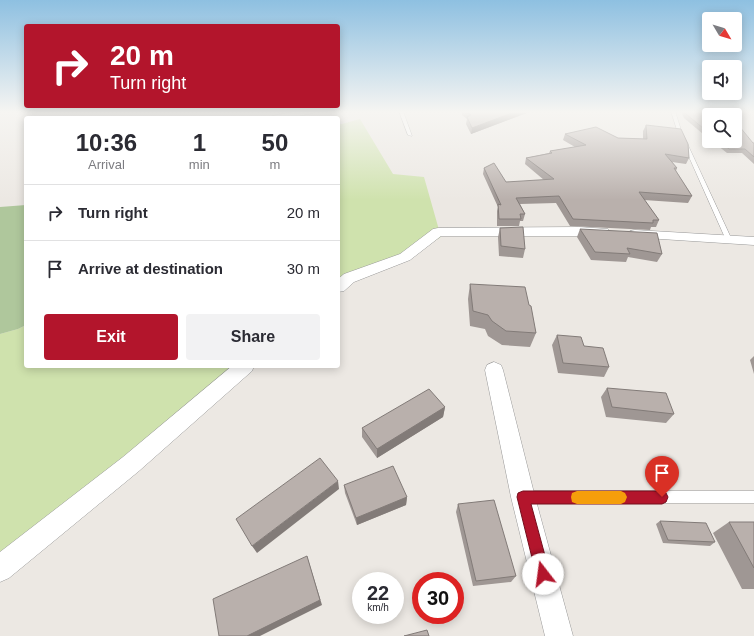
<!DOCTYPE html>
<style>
:root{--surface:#fff;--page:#f2f2f3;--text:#2b2b33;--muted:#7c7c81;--line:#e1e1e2;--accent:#b3152c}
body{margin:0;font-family:Arial,sans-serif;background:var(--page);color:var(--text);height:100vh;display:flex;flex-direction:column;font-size:15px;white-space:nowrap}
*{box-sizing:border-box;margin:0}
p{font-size:13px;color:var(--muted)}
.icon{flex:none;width:22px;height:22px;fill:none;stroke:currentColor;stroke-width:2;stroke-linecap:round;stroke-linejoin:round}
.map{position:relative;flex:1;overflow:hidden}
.drawer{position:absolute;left:24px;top:116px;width:316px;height:252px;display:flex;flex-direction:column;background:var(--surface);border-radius:4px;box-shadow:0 2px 10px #0003}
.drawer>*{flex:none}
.hud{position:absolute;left:24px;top:24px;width:316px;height:84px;border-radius:4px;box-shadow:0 2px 10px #0003;background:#b3152c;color:#fff;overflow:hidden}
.needle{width:26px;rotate:128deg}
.buttons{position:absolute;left:702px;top:12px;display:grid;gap:8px}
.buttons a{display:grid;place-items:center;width:40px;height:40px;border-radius:4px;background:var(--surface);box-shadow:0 2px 10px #0003;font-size:20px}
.speed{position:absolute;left:352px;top:572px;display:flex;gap:8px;font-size:20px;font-weight:700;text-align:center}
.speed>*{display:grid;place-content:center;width:52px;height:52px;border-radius:50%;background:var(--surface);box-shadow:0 2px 10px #0003;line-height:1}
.speed small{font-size:10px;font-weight:400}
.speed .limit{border:6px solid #d22;background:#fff;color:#111}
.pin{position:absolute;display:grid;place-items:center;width:34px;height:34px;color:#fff;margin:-41px -17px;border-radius:50% 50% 50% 0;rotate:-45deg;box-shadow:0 0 4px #0007}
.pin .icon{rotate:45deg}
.me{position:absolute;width:44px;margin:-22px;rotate:345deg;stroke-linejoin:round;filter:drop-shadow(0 0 3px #0008)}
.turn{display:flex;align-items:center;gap:14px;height:84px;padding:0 20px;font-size:18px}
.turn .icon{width:52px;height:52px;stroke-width:2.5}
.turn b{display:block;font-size:28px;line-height:34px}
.eta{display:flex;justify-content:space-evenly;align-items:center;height:68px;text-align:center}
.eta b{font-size:24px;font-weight:800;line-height:28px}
.primary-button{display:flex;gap:8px;margin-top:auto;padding:8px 20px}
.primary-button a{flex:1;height:46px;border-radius:4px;background:var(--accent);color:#fff;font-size:16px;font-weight:800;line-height:46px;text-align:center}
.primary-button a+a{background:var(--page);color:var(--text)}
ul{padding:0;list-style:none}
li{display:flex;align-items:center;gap:12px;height:56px;padding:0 20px;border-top:1px solid var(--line)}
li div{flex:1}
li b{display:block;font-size:15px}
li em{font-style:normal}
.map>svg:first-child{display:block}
</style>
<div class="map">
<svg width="754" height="636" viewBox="0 0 754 636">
<rect width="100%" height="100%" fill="#ece8e3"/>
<path fill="#cfe2ad" d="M360 119 393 174 424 177 441 237 407 258 352 282 338 293V125Z
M26 325V366H252L0 576V334L18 329Z"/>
<path fill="#afc79c" d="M26 205V325L18 329 0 334V207Z"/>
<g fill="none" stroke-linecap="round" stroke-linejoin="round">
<g stroke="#999" stroke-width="1">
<path id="service" d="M399 111H403L412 136 408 135Z
M671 111H675L681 130 732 240 731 241 729 242 726 240 677 130Z
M526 491H754V503H526L522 501 520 497 522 493Z"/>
</g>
<g stroke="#999" stroke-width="1">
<path id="minor" d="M298 111H315L313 113 289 118H270L272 116Z
M579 227 608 229 610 232 608 235 603 236H441L410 260 354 282 344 291 338 292V279L344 274 400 254 433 229 438 228Z
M635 230 754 237V245L630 237 628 234 630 231Z
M494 362 501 365 503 370 535 497 573 636H545L511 497 485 370 487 365Z
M232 366H254L252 371 139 471 9 578 0 582V552L123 457Z"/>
</g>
<use href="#service" fill="#fff" fill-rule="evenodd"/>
<use href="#minor" fill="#fff" fill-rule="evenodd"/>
</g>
<path fill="#9f9794" d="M462 111H532L471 134 466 124 467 119 462 115Z
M681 111H727L709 115V139L684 118Z
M646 125 689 158 686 164 672 162 677 168 676 171 692 196 688 203 644 200 659 220 656 227H651L650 230 570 226 556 203 520 204 525 214 523 221H520L519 226H497V211L498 207 483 174 484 168 506 182 544 180 525 164 526 158 549 153 550 151 575 147 563 140 565 134 618 138 643 139V131Z
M712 141H735L754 143V164L742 153H727Z
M500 228 525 249 523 258 499 256 498 237Z
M580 229 662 254 657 262 628 257 626 262 591 260 577 237Z
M470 284 536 333 530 347 502 345 488 336 485 329 470 326 468 299Z
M557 335 584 346 609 367 604 377 558 373 552 345Z
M754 356V374L750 360Z
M607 388 674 414 666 423 606 417 601 397Z
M445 407 443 417 377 458 362 437V428Z
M344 485 407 497 406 505 357 525 345 493Z
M458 504 516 576 511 582 473 586 456 512Z
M660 521 715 542 710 546 663 543 656 524Z
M729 522H754V589H742L713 533Z"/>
<path fill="#827b78" d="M517 111H532L471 134 472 128Z
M445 407 443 417 377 458V449Z
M338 481 339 489 257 553 252 546Z
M407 497 406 505 357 525 356 518Z
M307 556 322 605 260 636H247Z"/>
<path fill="#b9b0ac" stroke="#827b78" d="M465 111H517L472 128 467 117 471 115Z
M685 111H727L730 115H709V133L686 114Z
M735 121 753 143H754V157L745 149H729L719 141H735Z
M646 125 681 129 688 144 689 158 665 154 677 168H674L692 196 639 192 659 220H653V223L573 219 559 196 516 198 525 214H520L521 219H499L498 204 501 205 484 168 494 163 506 182 554 179 526 158 552 153 550 151 586 145 565 134 596 127 618 138 647 139Z
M523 227 525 249 501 246 500 228Z
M580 229 657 233 662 254 627 248 630 254 595 252Z
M470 284 525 287 529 305 531 306 536 333 506 331 492 321 488 315 473 311Z
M557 335 581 337 584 346 603 348 609 367 563 363Z
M607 388 666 393 674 414 612 407Z
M429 389 445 407 377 449 362 428Z
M320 458 338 481 252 546 236 519Z
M393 466 407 497 356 518 344 485Z
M494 500 516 576 476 581 458 504Z
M660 521 706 523 715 542 668 540Z
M729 522H754V568Z
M307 556 320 600 247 636H219L213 599Z
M427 630 429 636H404Z"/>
<linearGradient id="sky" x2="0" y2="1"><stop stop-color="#8ec0e1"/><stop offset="0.56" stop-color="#f6f5f2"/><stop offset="1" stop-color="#f6f5f2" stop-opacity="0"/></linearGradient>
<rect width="754" height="200" fill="url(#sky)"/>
<path fill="#b3152c" stroke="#740e1d" d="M523 491H662L666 493 668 497 666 502 662 504H531L550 574 548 579 543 581 538 579 536 574 517 497 518 493Z"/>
<path fill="#f59e0b" d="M577 491H621L625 493 627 497 625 502 621 504H577L572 502 571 497 572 493Z"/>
</svg>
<div class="buttons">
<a><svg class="needle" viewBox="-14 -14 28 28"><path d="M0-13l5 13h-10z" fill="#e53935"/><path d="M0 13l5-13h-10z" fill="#7c7c81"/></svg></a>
<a><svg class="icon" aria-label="sound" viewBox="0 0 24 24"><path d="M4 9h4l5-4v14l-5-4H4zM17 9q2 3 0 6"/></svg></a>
<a><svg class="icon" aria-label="search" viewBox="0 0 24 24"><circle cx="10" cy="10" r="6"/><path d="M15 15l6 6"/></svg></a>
</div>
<div class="speed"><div>22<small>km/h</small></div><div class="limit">30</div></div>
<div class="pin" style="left:662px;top:497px;background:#d93025"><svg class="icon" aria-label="arrive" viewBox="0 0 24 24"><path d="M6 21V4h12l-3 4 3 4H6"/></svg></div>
<svg class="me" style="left:543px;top:574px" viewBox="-20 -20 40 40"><circle r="19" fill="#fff"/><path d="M0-13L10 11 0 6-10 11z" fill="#b3152c"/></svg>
<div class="hud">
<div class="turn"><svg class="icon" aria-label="right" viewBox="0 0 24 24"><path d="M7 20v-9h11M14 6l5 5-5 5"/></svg><div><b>20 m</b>Turn right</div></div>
</div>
<section class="drawer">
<div class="eta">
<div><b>10:36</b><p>Arrival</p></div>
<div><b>1</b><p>min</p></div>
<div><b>50</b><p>m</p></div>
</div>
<ul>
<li><svg class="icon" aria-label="right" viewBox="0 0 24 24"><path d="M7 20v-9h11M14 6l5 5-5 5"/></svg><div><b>Turn right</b></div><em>20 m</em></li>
<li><svg class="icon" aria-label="arrive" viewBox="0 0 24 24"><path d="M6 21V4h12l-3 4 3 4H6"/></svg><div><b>Arrive at destination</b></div><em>30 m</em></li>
</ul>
<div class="primary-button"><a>Exit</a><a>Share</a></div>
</section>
</div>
